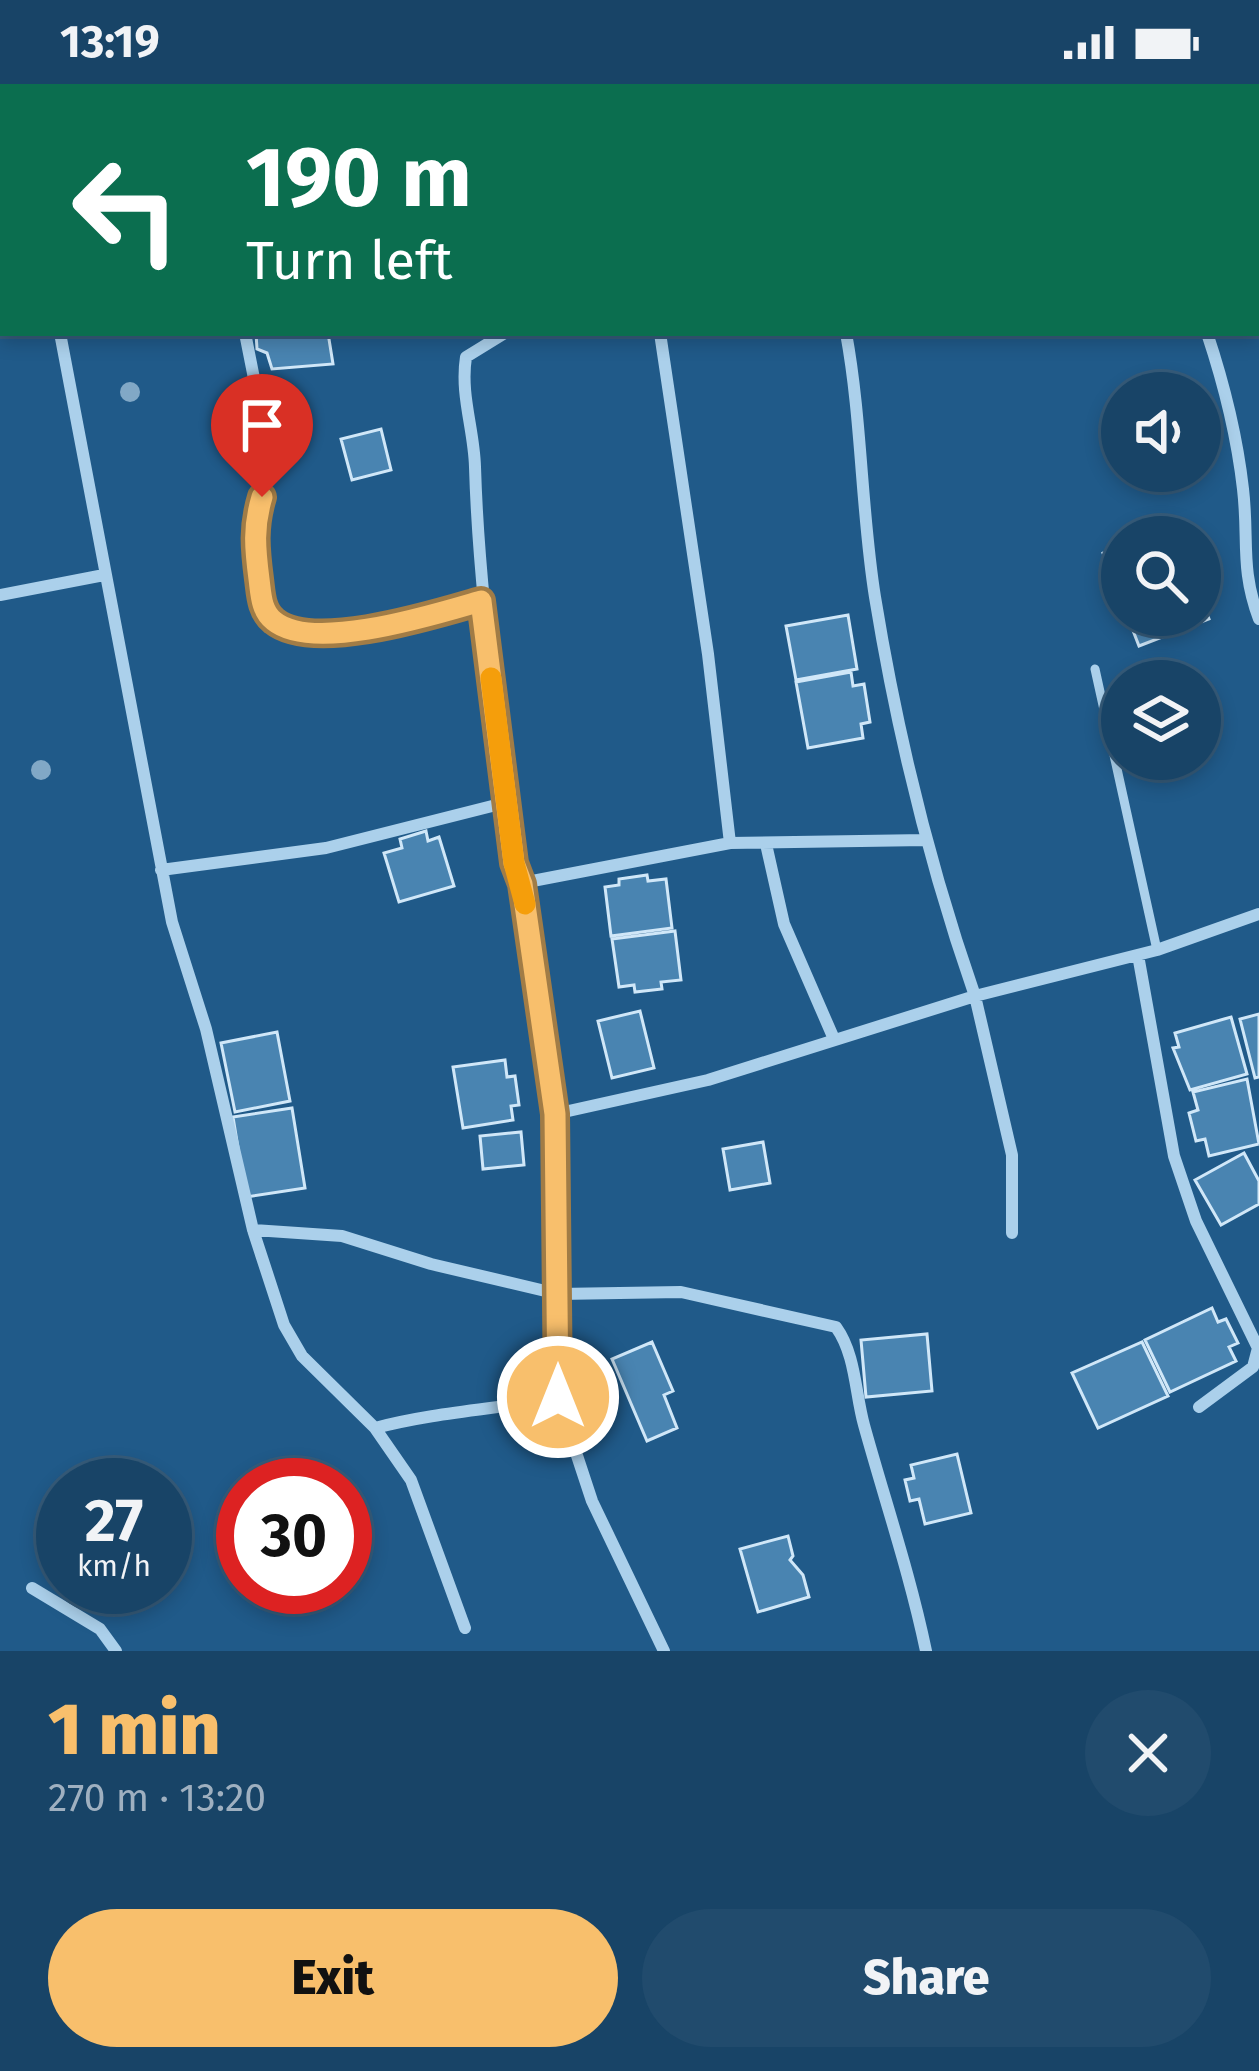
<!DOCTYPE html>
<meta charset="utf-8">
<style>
:root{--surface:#184467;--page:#214b6d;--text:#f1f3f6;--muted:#9fb0c0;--line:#365c7b;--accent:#f8bf6c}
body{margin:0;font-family:"Fira Sans",sans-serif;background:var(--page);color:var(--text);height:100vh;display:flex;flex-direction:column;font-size:45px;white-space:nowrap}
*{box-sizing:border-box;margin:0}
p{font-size:39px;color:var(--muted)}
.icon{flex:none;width:66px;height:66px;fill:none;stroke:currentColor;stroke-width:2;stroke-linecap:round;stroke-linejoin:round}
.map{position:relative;height:1567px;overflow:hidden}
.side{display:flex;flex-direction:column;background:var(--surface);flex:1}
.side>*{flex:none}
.hud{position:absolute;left:0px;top:0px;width:1260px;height:252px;box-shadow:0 6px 18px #0003,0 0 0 3px var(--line);background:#0b6e4f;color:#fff;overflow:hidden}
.tools{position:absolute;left:1101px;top:288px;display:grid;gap:24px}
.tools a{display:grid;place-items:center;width:120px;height:120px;border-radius:50%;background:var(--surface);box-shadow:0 6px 18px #0003,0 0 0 3px var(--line);font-size:60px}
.speed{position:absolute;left:36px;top:1374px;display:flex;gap:24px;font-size:60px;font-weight:700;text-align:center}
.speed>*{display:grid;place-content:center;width:156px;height:156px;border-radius:50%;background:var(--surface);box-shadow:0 6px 18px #0003,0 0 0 3px var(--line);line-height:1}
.speed small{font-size:30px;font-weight:400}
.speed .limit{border:18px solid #d22;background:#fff;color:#111}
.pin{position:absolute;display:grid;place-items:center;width:102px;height:102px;color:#fff;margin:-123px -51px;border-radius:50% 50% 50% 0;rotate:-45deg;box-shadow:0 0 12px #0007}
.pin .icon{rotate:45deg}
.me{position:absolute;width:132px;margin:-66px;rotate:0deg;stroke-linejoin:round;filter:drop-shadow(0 0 9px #0008)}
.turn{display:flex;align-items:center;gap:42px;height:252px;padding:0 48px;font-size:54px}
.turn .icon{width:156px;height:156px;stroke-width:2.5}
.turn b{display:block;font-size:84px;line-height:102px}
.round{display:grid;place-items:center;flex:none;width:126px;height:126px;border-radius:63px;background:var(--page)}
.summary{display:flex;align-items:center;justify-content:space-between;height:204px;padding:0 48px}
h1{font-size:72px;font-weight:800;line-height:90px;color:var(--accent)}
.cta{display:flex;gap:24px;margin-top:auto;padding:24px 48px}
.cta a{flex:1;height:138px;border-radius:72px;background:var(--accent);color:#111;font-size:48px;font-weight:800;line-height:138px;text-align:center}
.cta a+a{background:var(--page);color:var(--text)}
.status{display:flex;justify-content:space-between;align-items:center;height:84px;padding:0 60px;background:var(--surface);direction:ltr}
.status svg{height:33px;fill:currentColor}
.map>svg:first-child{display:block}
</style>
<div class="status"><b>13:19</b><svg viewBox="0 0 49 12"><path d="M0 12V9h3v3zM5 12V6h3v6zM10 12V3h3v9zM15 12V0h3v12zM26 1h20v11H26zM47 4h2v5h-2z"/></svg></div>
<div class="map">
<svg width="1259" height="1567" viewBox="0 0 1259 1567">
<rect width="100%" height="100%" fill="#205a89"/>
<path fill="#4984b1" stroke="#d0e7f8" stroke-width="3" d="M256 249H328L333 280 272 285 267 269 257 265Z
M381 345 391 386 352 396 341 355Z
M1122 461V519L1103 469Z
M1200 512 1209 535 1139 562 1127 531H1200Z
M848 531 857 585 796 596 786 542Z
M851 588 853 602 864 600 870 638 861 640 863 654 808 664 796 598Z
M426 747 428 757 439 753 454 802 399 818 384 769 402 764 400 755Z
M647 791 648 797 666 795 672 844 611 852 605 803 619 801V795Z
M675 847 681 896 661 898 662 905 635 908 634 901 619 903 612 855Z
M640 927 654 984 612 994 598 937Z
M1259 930V993L1255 994 1240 935Z
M1231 933 1247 990 1190 1006 1173 964 1179 963 1175 949Z
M277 948 290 1017 235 1028 221 959Z
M505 976 507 993 515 992 519 1021 511 1022 513 1036 463 1044 453 983Z
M1247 995 1259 1060 1209 1072 1205 1055 1196 1057 1189 1029 1198 1026 1193 1008Z
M292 1024 305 1104 246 1113 233 1033Z
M521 1048 524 1081 483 1085 480 1052Z
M763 1058 770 1099 730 1106 723 1065Z
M1244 1069 1259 1097V1120L1221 1141 1195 1096Z
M1212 1224 1218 1238 1226 1235 1238 1259 1229 1263 1236 1277 1170 1308 1145 1256Z
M927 1250 932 1307 866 1313 861 1256Z
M652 1258 673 1307 664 1311 677 1344 647 1357 612 1275Z
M1142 1258 1168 1312 1098 1344 1072 1289Z
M957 1370 971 1429 925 1440 919 1415 910 1417 905 1396 914 1394 911 1381Z
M788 1452 793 1472 790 1476 803 1491 809 1513 758 1528 740 1465Z"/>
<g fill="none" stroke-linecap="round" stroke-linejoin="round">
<path stroke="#abd0eb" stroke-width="9" d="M1095 585 1157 866"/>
<path stroke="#abd0eb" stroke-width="12" d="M1 0 3 4
M196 0 197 3
M1073 0V3
M1257 133 1259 132
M60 249 172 838 206 945 253 1146 284 1241 302 1272 375 1344 411 1396 465 1544
M245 249 271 380 253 446 263 526 277 541 323 550 398 541 481 517
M505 249 466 273C460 311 474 345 475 383 479 516 500 647 514 779L522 799 730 759 926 756
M660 249 708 570 730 759
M846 249C862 336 861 426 875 513 897 648 930 783 975 912L1157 866 1259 830
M1207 249C1224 300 1237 352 1243 405 1249 456 1240 484 1259 535
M0 511 104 491
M766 760 784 840 834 955
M161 786 326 764 508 718
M522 799 555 1030 558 1314 592 1417 664 1567
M1138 871 1174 1072 1196 1137 1258 1264 1253 1283 1199 1323
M555 1030 708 996 975 912 1012 1071V1149
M253 1146 342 1152 431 1180 558 1210 681 1208 836 1243C856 1271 855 1309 864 1341 885 1417 910 1490 926 1567
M375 1344C436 1328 497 1325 558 1314
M32 1504 100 1545 116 1567"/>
</g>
<g fill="#81a8c6">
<circle cx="130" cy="308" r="10"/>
<circle cx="41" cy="686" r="10"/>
</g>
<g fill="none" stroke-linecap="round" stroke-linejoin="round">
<g stroke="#a17c46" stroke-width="30">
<path id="route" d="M262 413C253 443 255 464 259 495 261 510 261 527 274 537 313 569 436 530 481 517L514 779 522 800 555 1030 558 1313"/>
</g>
<use href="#route" stroke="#f8bf6c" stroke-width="21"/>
<path stroke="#f59e0b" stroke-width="21" d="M491 594 514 779 525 820"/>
</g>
</svg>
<div class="tools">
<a><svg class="icon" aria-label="sound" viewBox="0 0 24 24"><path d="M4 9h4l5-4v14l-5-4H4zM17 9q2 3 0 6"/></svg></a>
<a><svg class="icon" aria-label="search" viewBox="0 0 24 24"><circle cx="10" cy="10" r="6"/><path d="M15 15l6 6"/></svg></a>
<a><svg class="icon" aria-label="layers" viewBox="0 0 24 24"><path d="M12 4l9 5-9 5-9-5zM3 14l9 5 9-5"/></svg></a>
</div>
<div class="speed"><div>27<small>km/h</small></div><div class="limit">30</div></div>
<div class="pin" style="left:262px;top:413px;background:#d93025"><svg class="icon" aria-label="arrive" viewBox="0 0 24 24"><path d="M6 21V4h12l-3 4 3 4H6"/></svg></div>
<svg class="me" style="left:558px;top:1313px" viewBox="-20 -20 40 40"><circle r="17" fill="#f8bf6c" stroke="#fff" stroke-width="3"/><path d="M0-11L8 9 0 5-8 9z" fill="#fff"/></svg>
<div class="hud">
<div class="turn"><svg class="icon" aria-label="left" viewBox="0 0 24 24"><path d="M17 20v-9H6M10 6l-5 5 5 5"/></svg><div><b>190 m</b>Turn left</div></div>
</div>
</div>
<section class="side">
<div class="summary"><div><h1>1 min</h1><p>270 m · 13:20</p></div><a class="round"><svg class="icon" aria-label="close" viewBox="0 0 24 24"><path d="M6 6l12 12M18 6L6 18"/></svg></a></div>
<div class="cta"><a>Exit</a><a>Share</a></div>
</section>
